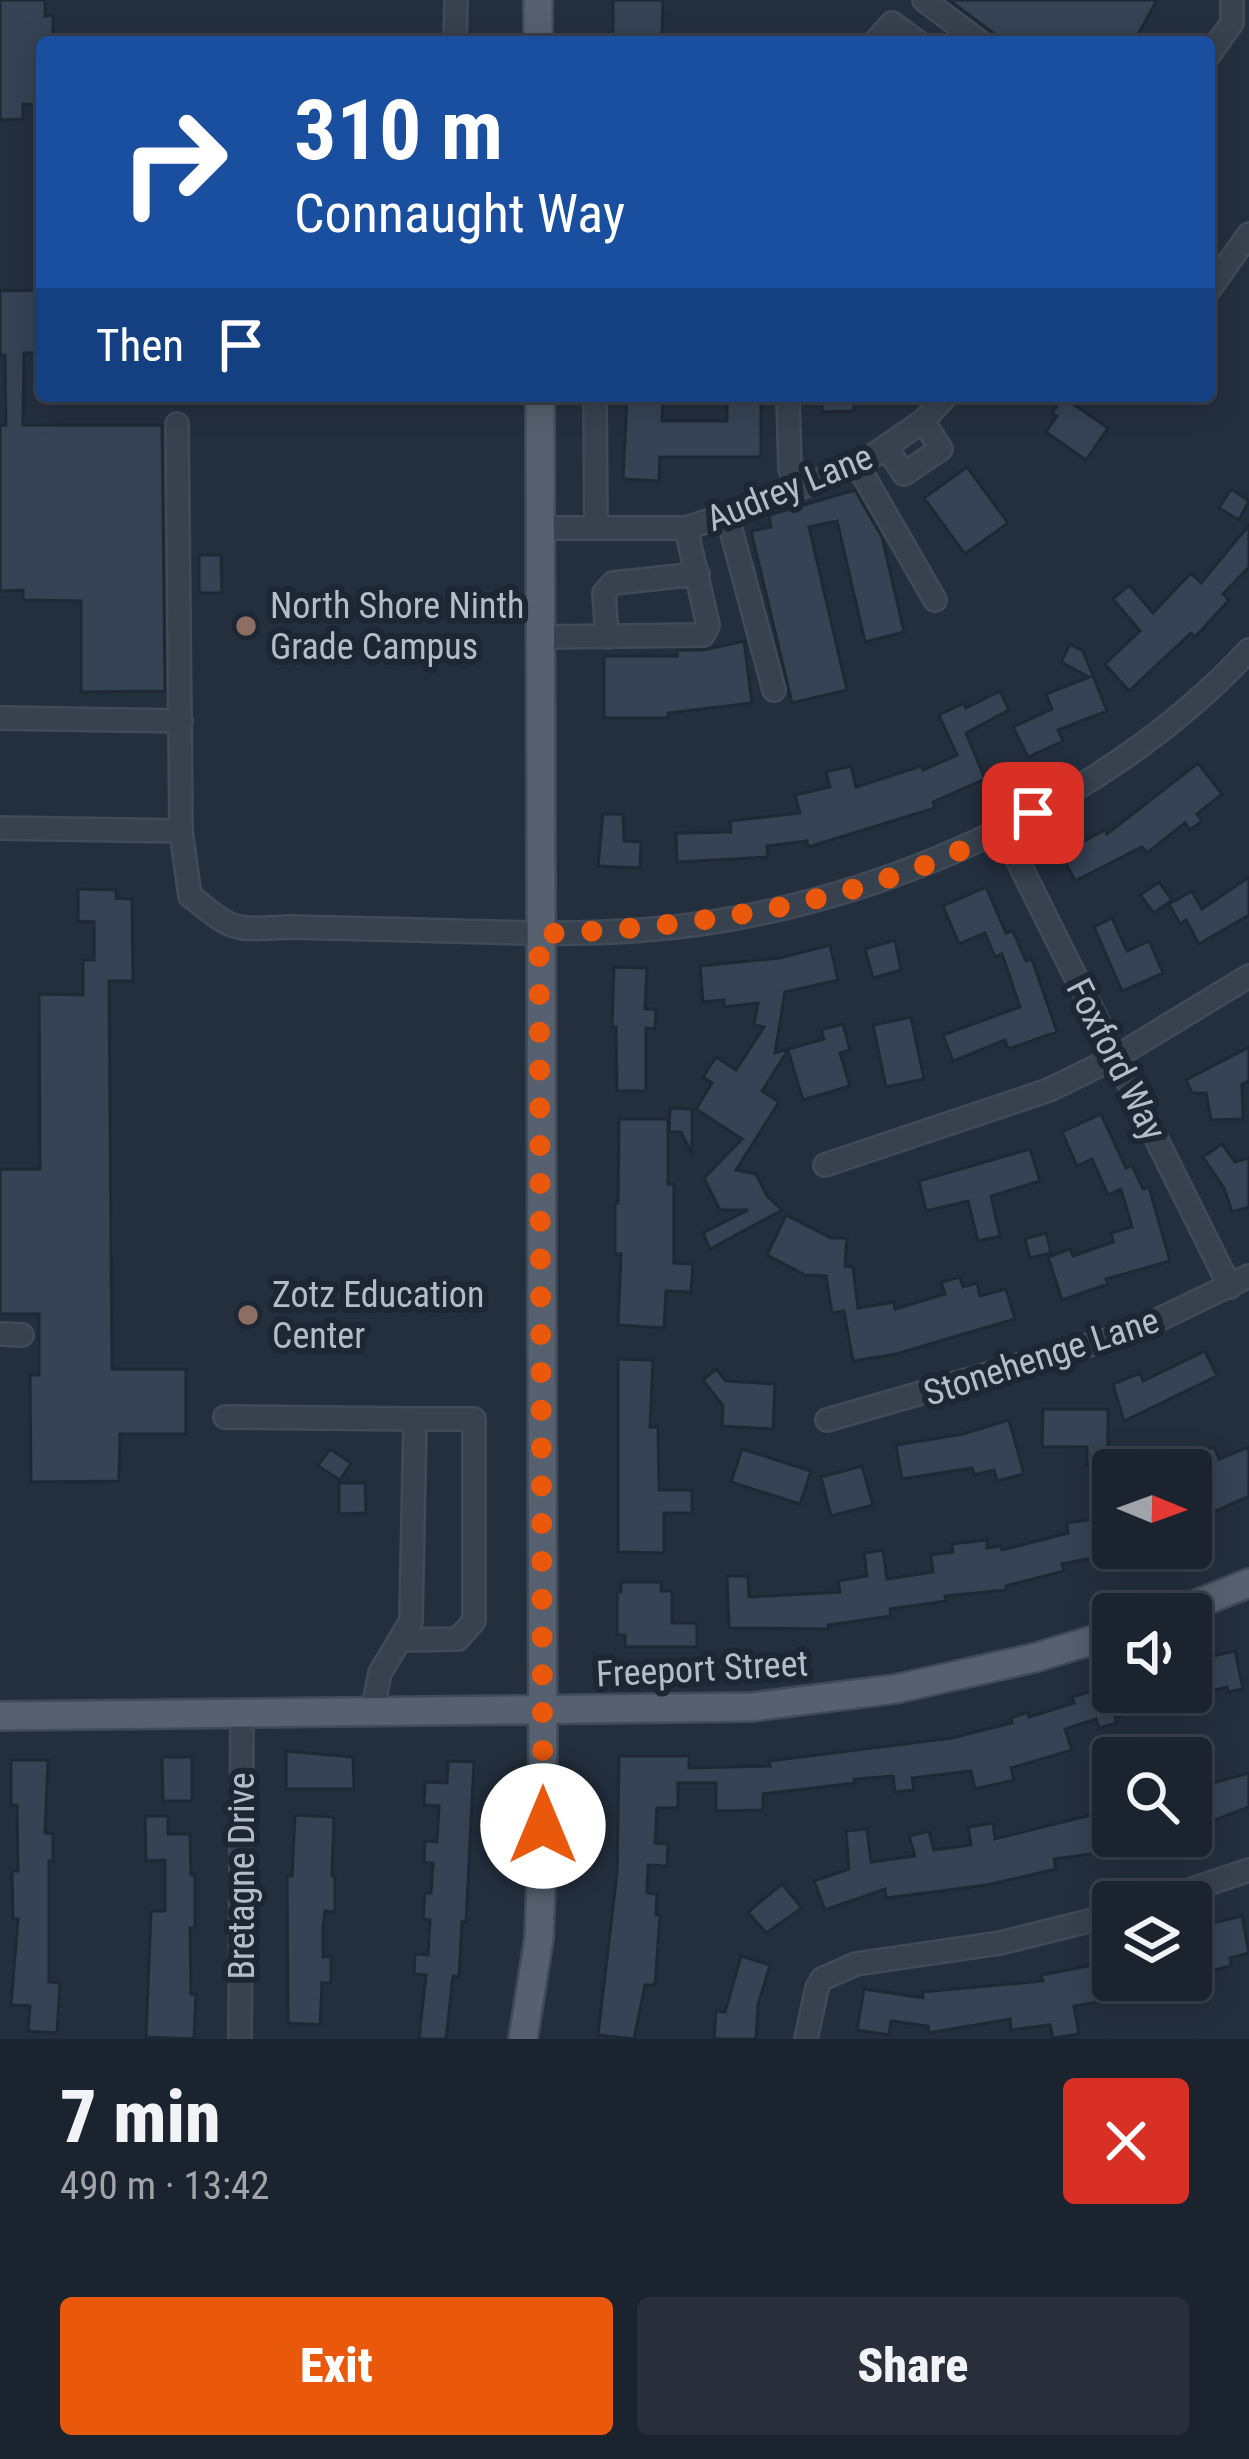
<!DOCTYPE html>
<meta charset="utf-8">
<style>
:root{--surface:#1b232e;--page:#282f3a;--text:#f1f3f6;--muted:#a0a4aa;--line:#39404a;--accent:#ea580c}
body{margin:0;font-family:"Roboto Condensed",sans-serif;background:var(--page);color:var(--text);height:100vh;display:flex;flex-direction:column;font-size:45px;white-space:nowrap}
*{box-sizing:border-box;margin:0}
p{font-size:39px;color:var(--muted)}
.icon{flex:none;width:66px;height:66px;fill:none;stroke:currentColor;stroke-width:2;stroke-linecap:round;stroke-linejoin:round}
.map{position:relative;height:2039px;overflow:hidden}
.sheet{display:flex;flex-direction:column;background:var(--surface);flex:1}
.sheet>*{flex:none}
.guide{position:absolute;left:36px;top:36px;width:1179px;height:366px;border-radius:12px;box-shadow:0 6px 30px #0003,0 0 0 3px var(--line);background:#1a4fa0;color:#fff;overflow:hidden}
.needle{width:78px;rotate:91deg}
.tools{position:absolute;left:1092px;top:1449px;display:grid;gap:24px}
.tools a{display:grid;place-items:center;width:120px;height:120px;border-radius:12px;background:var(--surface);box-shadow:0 6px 30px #0003,0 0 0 3px var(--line);font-size:60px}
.pin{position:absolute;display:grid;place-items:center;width:102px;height:102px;color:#fff;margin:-51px;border-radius:24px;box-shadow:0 6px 18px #0006}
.me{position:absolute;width:132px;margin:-66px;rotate:0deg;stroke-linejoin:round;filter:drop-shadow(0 0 9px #0008)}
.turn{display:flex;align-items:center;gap:42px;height:252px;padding:0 60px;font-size:54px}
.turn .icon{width:156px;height:156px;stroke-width:2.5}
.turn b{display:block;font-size:84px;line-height:102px}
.then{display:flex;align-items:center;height:114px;padding:0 60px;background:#0003;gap:24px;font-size:45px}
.round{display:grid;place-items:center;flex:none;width:126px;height:126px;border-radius:12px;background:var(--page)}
.summary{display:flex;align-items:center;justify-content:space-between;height:204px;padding:0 60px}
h1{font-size:72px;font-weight:800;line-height:90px}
.primary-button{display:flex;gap:24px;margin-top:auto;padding:24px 60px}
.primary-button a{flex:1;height:138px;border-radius:12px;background:var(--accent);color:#fff;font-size:48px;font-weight:800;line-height:138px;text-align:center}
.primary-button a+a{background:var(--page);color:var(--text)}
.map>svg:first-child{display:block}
</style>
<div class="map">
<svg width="1249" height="2039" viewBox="0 0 1249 2039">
<rect width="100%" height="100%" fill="#242f3e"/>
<path fill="#364354" stroke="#1f2835" stroke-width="3" d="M0 0H45V16L53 15V42H42V105L23 104V119L0 120Z
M613 0H663L662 38 613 37Z
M949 0H1157L1134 42H1005Z
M42 290V353H24L23 425H162L165 691 81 692V601L23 600V590L0 591V425H6L5 355H0V291Z
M627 396 663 398 662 421H727V396H761V457H660L659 481 623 479Z
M822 396H854V411L822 412Z
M1063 397 1108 428 1086 460 1046 432 1057 416 1052 413Z
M967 467 1008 523 965 554 924 498Z
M1231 489 1249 501 1239 520 1219 508Z
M855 490 882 537 904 632 865 642 837 521 809 527 847 690 792 703 751 531 771 527 769 515Z
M1249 525V567L1223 594 1229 600 1195 637 1191 633 1129 691 1105 664 1140 631 1113 599 1129 585 1153 613 1191 573 1201 583Z
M199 555H221L222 593H199Z
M744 641 752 703 668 713V718H604V656H677V650H703Z
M1070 644 1083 651 1107 711 1058 730 1063 741 1028 757 1013 727 1052 709 1046 694 1089 677 1061 662Z
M1000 691 1009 710 966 733 985 779 933 802 935 808 808 847 807 841 767 846 768 857 677 862 676 833 731 832 730 821 800 813 795 795 830 787 826 772 851 766 856 787 921 766 923 770 957 755 939 715 964 703 966 708Z
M1198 763 1222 794 1197 814 1202 821 1190 830 1185 823 1147 853 1142 847 1075 881 1061 853 1105 830 1107 834Z
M603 814H623L624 841 641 842 640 868 598 866Z
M1249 877V915L1199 944 1186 920 1180 924 1169 904 1192 891 1202 909Z
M1159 882 1172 900 1154 913 1140 895Z
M986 887 1006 933 1013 931 1026 961 1032 959 1057 1032 1008 1049 1005 1040 953 1061 943 1035 1020 1007 1002 954 995 957 985 933 959 944 943 906Z
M78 889 116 890V898L132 899 133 981H109L112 1369H186V1434H120L119 1481 31 1482 30 1375H39V1314H0V1169H40L39 994 83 995V960H94V922L78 921Z
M1112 918 1127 951 1149 941 1163 973 1122 991 1094 927Z
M895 940 901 970 873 978 865 949Z
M830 945 838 980 785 992 775 1053 824 1039 821 1030 843 1024 850 1050 840 1053 850 1086 803 1100 788 1050 762 1091 779 1102 736 1170 756 1174 767 1196 782 1210 710 1249 703 1233 748 1210H720L704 1178 742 1139 696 1109 712 1083 703 1077 716 1057 736 1070 764 1027 754 1025 758 1003 724 1007V1000L703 1002 700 966 780 958Z
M614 967 647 968 645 1009H656L655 1029 646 1028V1091H617L616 1027H612Z
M911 1017 924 1079 886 1087 873 1025Z
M1249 1047V1081L1242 1084 1243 1119 1211 1120 1206 1093H1192L1186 1080Z
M670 1108 692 1109V1154L681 1132H669Z
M1101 1114 1126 1168 1132 1165 1143 1189 1149 1187 1170 1261 1106 1279 1108 1284 1062 1300 1048 1257 1070 1249 1073 1256 1113 1242 1111 1233 1132 1227 1121 1189 1108 1195 1092 1159 1077 1166 1062 1132Z
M619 1119H668V1184H674V1263L693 1264 691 1292 666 1291 664 1328 618 1325 621 1254H615V1203H618Z
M1222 1144 1235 1162 1249 1158V1207L1232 1212 1224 1188 1203 1157Z
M1030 1149 1040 1181 991 1196 1000 1236 978 1241 968 1201 926 1211 919 1181Z
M786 1215 831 1238H847L845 1266 853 1267 858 1308 894 1302 895 1309 945 1294 941 1282 960 1277 963 1287 977 1283 980 1296 1006 1289 1015 1319 896 1354 853 1361 844 1311 832 1313 826 1276 805 1275 767 1255Z
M1046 1233 1051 1253 1030 1258 1025 1239Z
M1205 1351 1217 1376 1124 1421 1113 1384 1140 1373 1143 1381Z
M618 1359 653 1360 650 1427H658L659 1490H692V1513H664V1553L618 1552Z
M716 1369 726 1381 775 1384 773 1429 722 1426 723 1406 703 1380Z
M1043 1409H1108V1466L1087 1465V1447H1042Z
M1009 1420 1024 1474 997 1481 994 1470 974 1475 972 1468 902 1479 896 1445 963 1434Z
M1214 1447 1219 1459 1249 1447V1496L1191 1522V1491L1207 1484 1195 1454Z
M330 1449 351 1463 340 1480 318 1466Z
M742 1449 811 1471 800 1504 731 1482Z
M862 1466 873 1505 831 1516 821 1477Z
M339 1483H365L366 1513 339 1514Z
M1113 1516V1554L1062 1564 1064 1571 1006 1586V1590L945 1596 946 1601 890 1609 891 1616 828 1625 829 1629 729 1628 727 1576H748L749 1597 840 1592 838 1581 867 1576 864 1553 883 1550 887 1579 933 1572 931 1555 953 1552 952 1544 987 1540V1548L1001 1546 1002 1550 1068 1533 1067 1523Z
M621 1582H661V1591H672V1623H697V1647H625V1635H617V1592H621Z
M1235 1651 1243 1689 1228 1692 1227 1687 1199 1694 1191 1661Z
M1106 1687 1107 1692H1188L1189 1697 1115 1717 1117 1723 1099 1728 1096 1719 1065 1729 1072 1750 1011 1768 1014 1780 975 1789 971 1771 912 1778 914 1790 895 1792 893 1776 854 1779 855 1783 763 1794V1810L716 1811V1783H678V1808H657L655 1843 668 1844 667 1866 648 1865 647 1893 657 1894 656 1915H660L655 1985H645L634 2039 598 2035 617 1873 619 1756H689V1768L770 1766 769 1761 952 1738 1012 1723 1011 1718 1028 1712 1029 1717 1074 1703 1072 1697Z
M1191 1749 1206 1785 1249 1773V1807L1194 1828Z
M286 1751 353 1757 354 1789H286Z
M162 1757H192V1801H163Z
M11 1760H48L45 1833 53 1834V1861H49V1982L60 1983 57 2033 28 2031 30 2006 11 2005 18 1919H13L12 1871H18L17 1805H11Z
M448 1761 474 1762 466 1922H462L459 1977 453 1976 446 2039H419L426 1975 414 1974 415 1954 428 1955 430 1920 423 1919 425 1893H431L433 1863H424L425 1841 437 1842 439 1806 424 1805 425 1782 447 1783Z
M1111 1810 1113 1836 1119 1850 1054 1859 1056 1869 987 1885 886 1898 885 1889 825 1910 814 1881 849 1869 846 1831 867 1829 871 1862 915 1856 909 1836 929 1831 934 1850 971 1845 968 1827 993 1823 995 1839Z
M295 1815 334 1817 332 1876H335V1912L325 1911 323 1927V1957H331V1983H322L320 2025 288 2023 287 1876H292Z
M145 1816H168V1834H190L191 1875H195V1928H190L191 1994H196L194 2039 146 2037 151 1911H165V1860L146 1861Z
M782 1884 802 1908 766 1933 748 1912Z
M1242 1916 1249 1953 1230 1958 1231 1966 1195 1975 1191 1942 1199 1940 1195 1927Z
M741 1956 770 1965 758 2005 756 2039H714L716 2011 725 2012Z
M1093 1965 1099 2002 1074 2006 1079 2034 1053 2038 1050 2025 1011 2030 1010 2019 929 2033 928 2026 891 2021 889 2035 857 2030 864 1989 923 1998 922 1992 1043 1981 1041 1975Z"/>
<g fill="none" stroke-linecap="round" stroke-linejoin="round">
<g stroke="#414a57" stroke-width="26">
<path id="minor" d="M924 0 980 42
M455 42 456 0
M875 42 892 23 918 42
M1209 55 1232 23V0
M1209 290 1249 234
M595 396 596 528
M788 396 790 469 797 490
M177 424 181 831 190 896C203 905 220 922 235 926 251 931 273 927 289 927 332 928 374 929 416 930 492 932 568 936 643 930 857 915 1103 808 1249 650
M886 447 904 474 941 449 923 421
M858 466 935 600
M727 515 774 690
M540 528H686L727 515 858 466 923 421 946 396
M541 637 703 635 708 625 686 528
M607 637 604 593 613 583 698 574
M0 718 181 721
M0 828 181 831
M1003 831 1230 1287
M825 1165 1049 1090 1116 1057 1249 976
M0 1334 22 1335
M225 1417 415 1419 411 1621 380 1673 372 1713
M827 1420 1131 1333 1249 1276
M402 1640 458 1639 474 1621V1419H415
M1154 1902 1249 1870
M240 2039 242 1714
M806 2039 817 1988 822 1979 856 1964 1000 1943 1113 1915"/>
</g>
<g stroke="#414a57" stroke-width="32">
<path id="major" d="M538 42V0
M1172 1614 1249 1583
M0 1716 752 1707 895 1689 1034 1658 1113 1634
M523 2039 539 1938 543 1825 540 396"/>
</g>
<use href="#minor" stroke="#38414e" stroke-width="21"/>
<use href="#major" stroke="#56606e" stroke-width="27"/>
</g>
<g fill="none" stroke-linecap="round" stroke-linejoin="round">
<path stroke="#ea580c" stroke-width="21" stroke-dasharray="0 37.8" d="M543 1826 539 934C707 927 886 901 1033 813"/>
</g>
<g fill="#8d6e63" stroke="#1d2633" stroke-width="4.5">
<circle cx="246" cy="626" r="12"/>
<circle cx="248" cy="1315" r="12"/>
</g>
<g text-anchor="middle" stroke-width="12" stroke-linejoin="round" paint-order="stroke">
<g font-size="36" fill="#b4bcc9" stroke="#1d2633">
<text transform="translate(789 487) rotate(-22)" y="13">Audrey Lane</text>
<text transform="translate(1117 1059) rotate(63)" y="13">Foxford Way</text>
<text transform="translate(1041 1356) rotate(-18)" y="13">Stonehenge Lane</text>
<text transform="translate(702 1668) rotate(-3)" y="13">Freeport Street</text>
<text transform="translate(241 1876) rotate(-90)" y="13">Bretagne Drive</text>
</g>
<g font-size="36" fill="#b4bcc9" stroke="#1d2633" text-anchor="start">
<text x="270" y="618">North Shore Ninth<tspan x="270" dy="41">Grade Campus</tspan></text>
<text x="272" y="1307">Zotz Education<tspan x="272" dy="41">Center</tspan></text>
</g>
</g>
</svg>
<div class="tools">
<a><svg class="needle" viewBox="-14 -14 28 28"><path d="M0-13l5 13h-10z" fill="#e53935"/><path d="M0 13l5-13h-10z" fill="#a0a4aa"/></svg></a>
<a><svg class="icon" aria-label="sound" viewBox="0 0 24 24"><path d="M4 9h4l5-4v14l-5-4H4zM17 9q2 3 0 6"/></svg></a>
<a><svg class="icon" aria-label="search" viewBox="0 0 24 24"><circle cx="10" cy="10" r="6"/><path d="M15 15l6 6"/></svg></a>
<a><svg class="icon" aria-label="layers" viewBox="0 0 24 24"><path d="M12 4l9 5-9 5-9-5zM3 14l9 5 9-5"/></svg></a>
</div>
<div class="pin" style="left:1033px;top:813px;background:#d93025"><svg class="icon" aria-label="arrive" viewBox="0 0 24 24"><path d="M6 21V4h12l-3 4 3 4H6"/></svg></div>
<svg class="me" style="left:543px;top:1826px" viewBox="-20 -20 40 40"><circle r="19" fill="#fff"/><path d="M0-13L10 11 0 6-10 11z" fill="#ea580c"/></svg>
<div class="guide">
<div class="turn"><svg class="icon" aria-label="right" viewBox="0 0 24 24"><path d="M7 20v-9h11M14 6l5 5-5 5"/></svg><div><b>310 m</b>Connaught Way</div></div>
<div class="then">Then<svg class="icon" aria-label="arrive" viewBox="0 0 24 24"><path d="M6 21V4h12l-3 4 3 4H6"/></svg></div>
</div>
</div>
<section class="sheet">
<div class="summary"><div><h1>7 min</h1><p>490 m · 13:42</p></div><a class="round" style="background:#d93025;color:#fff"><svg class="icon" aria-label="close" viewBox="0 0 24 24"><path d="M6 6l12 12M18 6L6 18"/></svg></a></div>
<div class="primary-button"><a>Exit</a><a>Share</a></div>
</section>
